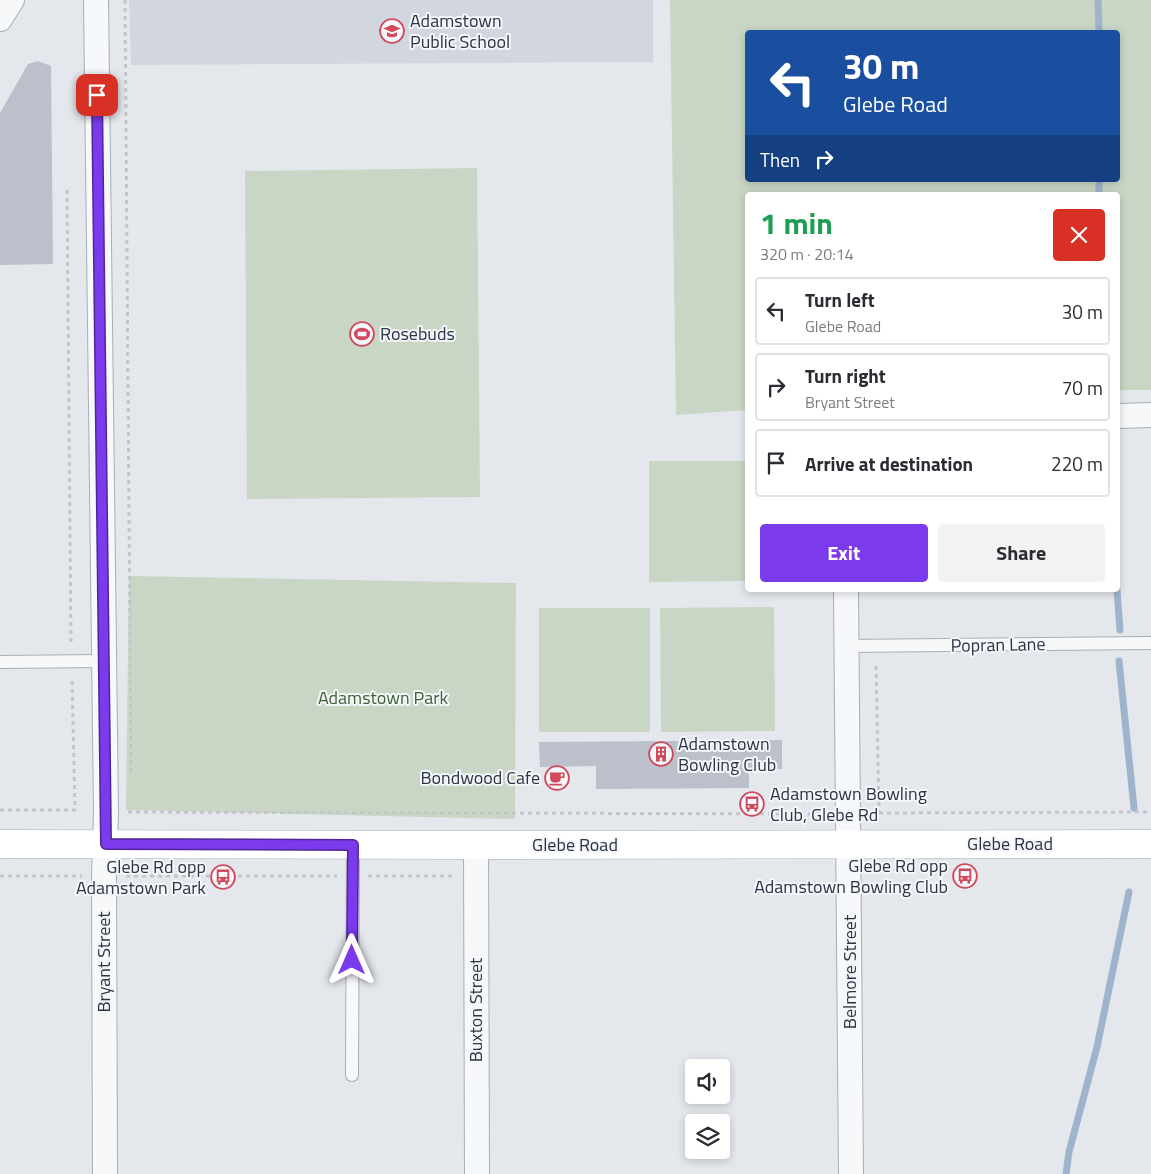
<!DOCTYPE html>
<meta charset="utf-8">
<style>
:root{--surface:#fff;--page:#f2f2f3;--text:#2b2b33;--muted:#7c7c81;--line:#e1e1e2;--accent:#7c3aed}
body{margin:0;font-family:"Titillium Web",sans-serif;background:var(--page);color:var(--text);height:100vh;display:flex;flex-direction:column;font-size:19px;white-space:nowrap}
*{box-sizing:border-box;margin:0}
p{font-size:16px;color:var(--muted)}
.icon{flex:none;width:28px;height:28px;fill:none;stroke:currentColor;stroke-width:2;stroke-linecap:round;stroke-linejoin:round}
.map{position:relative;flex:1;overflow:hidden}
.panel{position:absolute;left:745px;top:192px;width:375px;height:400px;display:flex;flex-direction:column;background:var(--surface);border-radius:5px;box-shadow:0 2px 8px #0003}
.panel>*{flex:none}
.hud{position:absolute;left:745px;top:30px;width:375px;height:152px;border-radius:5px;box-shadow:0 2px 8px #0003;background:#1a4fa0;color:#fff;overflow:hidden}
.controls{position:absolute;left:685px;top:1059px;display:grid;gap:10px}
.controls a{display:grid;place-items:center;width:45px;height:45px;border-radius:5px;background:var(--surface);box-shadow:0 2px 8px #0003;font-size:25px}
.pin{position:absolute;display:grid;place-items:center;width:42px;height:42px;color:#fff;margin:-21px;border-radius:10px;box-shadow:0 2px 8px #0006}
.me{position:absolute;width:55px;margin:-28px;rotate:0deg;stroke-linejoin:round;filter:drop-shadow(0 0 4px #0008)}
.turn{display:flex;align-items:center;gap:18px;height:105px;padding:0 15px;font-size:22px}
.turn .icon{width:65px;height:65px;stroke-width:2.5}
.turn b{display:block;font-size:35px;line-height:42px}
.then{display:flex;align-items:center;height:48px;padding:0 15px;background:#0003;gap:10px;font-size:19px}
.round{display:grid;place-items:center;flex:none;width:52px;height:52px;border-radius:5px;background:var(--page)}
.overview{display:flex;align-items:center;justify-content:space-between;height:85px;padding:0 15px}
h1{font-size:30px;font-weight:700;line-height:38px;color:#1e9e55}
.primary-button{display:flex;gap:10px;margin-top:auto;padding:10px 15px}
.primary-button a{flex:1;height:58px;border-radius:5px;background:var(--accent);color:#fff;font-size:20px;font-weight:700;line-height:58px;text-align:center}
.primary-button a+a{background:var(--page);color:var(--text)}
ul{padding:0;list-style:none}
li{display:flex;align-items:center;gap:15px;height:68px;margin:0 10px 8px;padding:0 5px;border:2px solid var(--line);border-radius:5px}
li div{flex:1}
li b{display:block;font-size:19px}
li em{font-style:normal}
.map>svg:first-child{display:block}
</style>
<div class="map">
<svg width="1151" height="1174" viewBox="0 0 1151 1174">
<rect width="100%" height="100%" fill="#e4e7ec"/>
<path fill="#d2d6de" d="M129 0H653V62L131 65Z"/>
<path fill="#c9d6c5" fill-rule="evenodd" d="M670 0H1151V390H1118V195H748L747 410 676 415ZM748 32H1118V180H748Z
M477 168 480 497 247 499 245 171Z
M649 461H747V581L649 582Z
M129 576 516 583 515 819 126 810Z
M774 607 775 731 661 732 660 608Z
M539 608H650V732H539Z"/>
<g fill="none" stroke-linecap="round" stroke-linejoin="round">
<path stroke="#9fb4cc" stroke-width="7" d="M1098 0 1099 32
M1099 180V195
M1117 590 1120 630
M1119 661 1134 808
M1066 1174 1069 1152 1097 1047 1129 892"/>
</g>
<path fill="#bbc0ca" d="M38 61 51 66 53 264 0 265V113L28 64Z
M782 740V769H749V788L596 789V766L540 767 539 742Z"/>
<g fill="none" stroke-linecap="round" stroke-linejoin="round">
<g stroke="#a9aeb7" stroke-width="14">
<path id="service" d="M846 646 1151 643
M0 662 103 661
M352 1075 353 845"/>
</g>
<g stroke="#a9aeb7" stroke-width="26">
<path id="minor" d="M96 0 106 812 104 876 105 1174
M0 19 12 0
M1118 416 1151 415
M846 590 851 1174
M476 845 477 1174"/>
</g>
<g stroke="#a9aeb7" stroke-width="29">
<path id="secondary" d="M0 844 476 845 1151 844"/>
</g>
<path stroke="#c2c5cb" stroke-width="3" stroke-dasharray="4 4" stroke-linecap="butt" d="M125 0 131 774
M67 190 71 644
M0 810H75L72 678
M128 812 826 814
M870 813H879L876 663
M879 813 1151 812
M0 876H82
M126 876H337
M368 876H455"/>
<use href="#service" stroke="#f7f8fa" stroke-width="12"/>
<use href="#minor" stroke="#f7f8fa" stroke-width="24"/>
<use href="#secondary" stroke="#fff" stroke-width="28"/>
</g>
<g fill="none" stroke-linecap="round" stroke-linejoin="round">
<g stroke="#51269a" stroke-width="12">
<path id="route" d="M97 95 106 844 353 845 352 960"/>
</g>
<use href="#route" stroke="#7c3aed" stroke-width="9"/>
</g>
<defs>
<g id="school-ring" transform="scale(1.25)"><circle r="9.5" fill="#f4f6f9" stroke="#d1495b" stroke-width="1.5"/><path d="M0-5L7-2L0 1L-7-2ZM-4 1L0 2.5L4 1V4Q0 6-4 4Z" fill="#d1495b"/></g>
<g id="stadium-ring" transform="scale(1.25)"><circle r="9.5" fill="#f4f6f9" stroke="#d1495b" stroke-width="1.5"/><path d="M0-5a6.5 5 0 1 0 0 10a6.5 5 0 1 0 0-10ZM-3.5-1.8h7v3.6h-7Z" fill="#d1495b"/></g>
<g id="building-ring" transform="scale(1.25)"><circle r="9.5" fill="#f4f6f9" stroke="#d1495b" stroke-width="1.5"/><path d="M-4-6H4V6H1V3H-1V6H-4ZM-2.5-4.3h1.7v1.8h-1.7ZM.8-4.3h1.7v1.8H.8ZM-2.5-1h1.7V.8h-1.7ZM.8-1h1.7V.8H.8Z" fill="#d1495b"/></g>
<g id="cafe-ring" transform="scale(1.25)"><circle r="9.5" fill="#f4f6f9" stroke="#d1495b" stroke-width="1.5"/><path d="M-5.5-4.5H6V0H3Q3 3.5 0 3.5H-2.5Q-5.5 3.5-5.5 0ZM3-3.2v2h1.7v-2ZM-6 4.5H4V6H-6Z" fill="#d1495b"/></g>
<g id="bus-ring" transform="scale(1.25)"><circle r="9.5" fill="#f4f6f9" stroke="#d1495b" stroke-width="1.5"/><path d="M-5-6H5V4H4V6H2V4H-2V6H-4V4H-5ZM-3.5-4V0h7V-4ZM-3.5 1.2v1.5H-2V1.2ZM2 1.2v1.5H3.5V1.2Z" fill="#d1495b"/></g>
</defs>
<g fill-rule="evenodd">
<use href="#school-ring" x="392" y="31"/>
<use href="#stadium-ring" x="362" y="334"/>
<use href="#building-ring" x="661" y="754"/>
<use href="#cafe-ring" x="557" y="778"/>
<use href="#bus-ring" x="752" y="804"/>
<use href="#bus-ring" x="965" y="876"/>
<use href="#bus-ring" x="223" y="877"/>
</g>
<g text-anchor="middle" stroke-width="4" stroke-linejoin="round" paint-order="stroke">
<g font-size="18" fill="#2b3445" stroke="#f4f6f9" text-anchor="start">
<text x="410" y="27">Adamstown<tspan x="410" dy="21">Public School</tspan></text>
<text x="380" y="340">Rosebuds</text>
<text x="678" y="750">Adamstown<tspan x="678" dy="21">Bowling Club</tspan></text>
<text x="540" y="784" text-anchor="end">Bondwood Cafe</text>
<text x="770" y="800">Adamstown Bowling<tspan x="770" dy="21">Club, Glebe Rd</tspan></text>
<text x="948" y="872" text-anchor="end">Glebe Rd opp<tspan x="948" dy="21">Adamstown Bowling Club</tspan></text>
<text x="206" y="873" text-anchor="end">Glebe Rd opp<tspan x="206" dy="21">Adamstown Park</tspan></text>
</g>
<g font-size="18" fill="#2b3445" stroke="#f4f6f9">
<text transform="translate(998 645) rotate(-1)" y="6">Popran Lane</text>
<text x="1010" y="850">Glebe Road</text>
<text x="575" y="851">Glebe Road</text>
<text transform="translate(104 962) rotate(-90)" y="6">Bryant Street</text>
<text transform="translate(850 972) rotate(-90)" y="6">Belmore Street</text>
<text transform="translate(476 1010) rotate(-90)" y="6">Buxton Street</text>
</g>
<g font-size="18" fill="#3f6138" stroke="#f4f6f9">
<text x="383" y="704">Adamstown Park</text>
</g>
</g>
</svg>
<div class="controls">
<a><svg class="icon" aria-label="sound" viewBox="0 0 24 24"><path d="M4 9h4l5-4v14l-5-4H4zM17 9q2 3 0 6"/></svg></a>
<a><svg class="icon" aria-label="layers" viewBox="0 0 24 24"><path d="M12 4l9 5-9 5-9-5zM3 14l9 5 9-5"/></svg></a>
</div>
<div class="pin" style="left:97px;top:95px;background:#d93025"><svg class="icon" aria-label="arrive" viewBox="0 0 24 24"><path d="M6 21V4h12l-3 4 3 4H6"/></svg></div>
<svg class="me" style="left:352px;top:960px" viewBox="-20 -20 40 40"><path d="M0-17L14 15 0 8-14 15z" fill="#7c3aed" stroke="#fff" stroke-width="4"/></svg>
<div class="hud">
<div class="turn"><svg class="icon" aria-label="left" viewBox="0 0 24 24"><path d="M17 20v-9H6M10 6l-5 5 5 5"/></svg><div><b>30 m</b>Glebe Road</div></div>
<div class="then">Then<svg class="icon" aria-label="right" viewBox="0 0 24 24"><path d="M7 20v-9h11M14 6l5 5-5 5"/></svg></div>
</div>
<section class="panel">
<div class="overview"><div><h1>1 min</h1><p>320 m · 20:14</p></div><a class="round" style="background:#d93025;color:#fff"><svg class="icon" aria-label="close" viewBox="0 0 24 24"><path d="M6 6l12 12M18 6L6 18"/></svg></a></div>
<ul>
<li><svg class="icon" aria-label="left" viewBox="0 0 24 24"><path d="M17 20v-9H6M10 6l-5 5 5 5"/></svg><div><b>Turn left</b><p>Glebe Road</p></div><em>30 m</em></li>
<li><svg class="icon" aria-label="right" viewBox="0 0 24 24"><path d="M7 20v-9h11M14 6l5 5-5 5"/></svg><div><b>Turn right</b><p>Bryant Street</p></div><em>70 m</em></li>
<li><svg class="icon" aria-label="arrive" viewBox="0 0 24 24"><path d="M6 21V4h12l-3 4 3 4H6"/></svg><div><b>Arrive at destination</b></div><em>220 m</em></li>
</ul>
<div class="primary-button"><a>Exit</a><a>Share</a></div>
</section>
</div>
